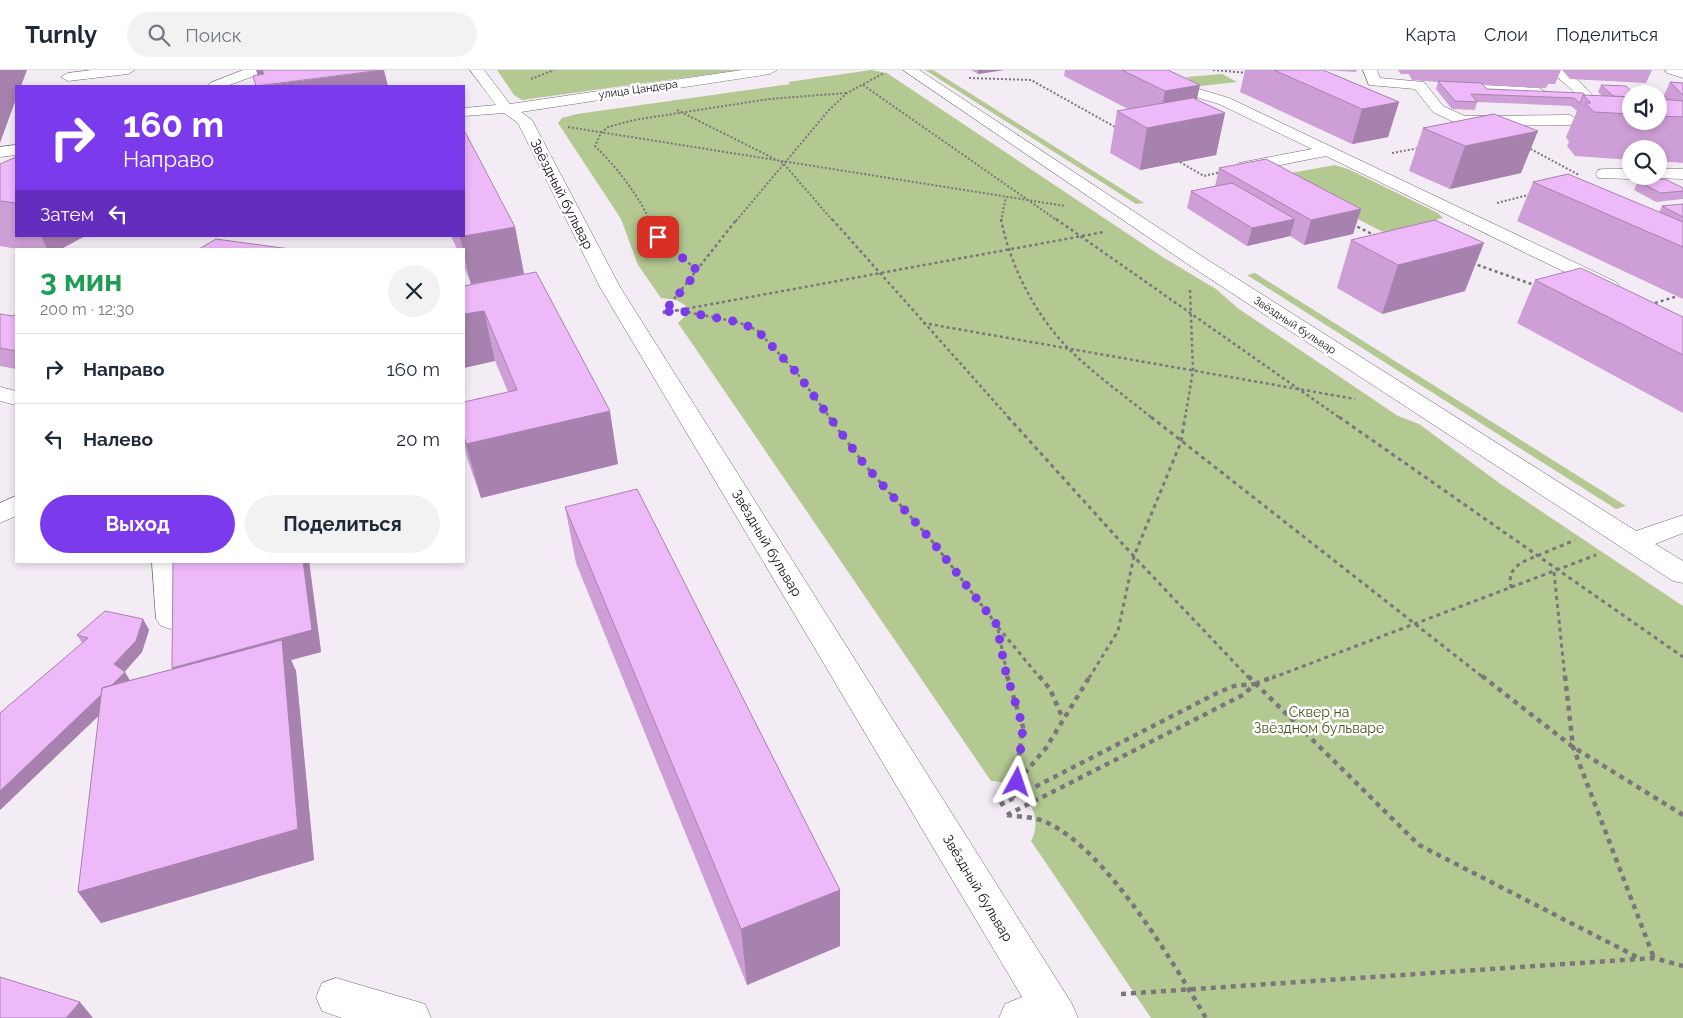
<!DOCTYPE html>
<html lang="ru">
<meta charset="utf-8">
<style>
:root{--surface:#fff;--page:#f2f2f3;--text:#1f2937;--muted:#747a83;--line:#e0e1e3;--accent:#7c3aed}
body{margin:0;font-family:Raleway,sans-serif;background:var(--page);color:var(--text);height:100vh;display:flex;flex-direction:column;font-size:19px;white-space:nowrap}
*{box-sizing:border-box;margin:0}
p{font-size:16px;color:var(--muted)}
.icon{flex:none;width:28px;height:28px;fill:none;stroke:currentColor;stroke-width:2;stroke-linecap:round;stroke-linejoin:round}
.map{position:relative;flex:1;overflow:hidden}
.details{position:absolute;left:15px;top:178px;width:450px;height:315px;display:flex;flex-direction:column;background:var(--surface);border-radius:0px;box-shadow:0 2px 8px #0003}
.details>*{flex:none}
.guide{position:absolute;left:15px;top:15px;width:450px;height:152px;border-radius:0px;box-shadow:0 2px 8px #0003;background:#7c3aed;color:#fff;overflow:hidden}
.tools{position:absolute;left:1622px;top:15px;display:grid;gap:10px}
.tools a{display:grid;place-items:center;width:45px;height:45px;border-radius:50%;background:var(--surface);box-shadow:0 2px 8px #0003;font-size:25px}
.pin{position:absolute;display:grid;place-items:center;width:42px;height:42px;color:#fff;margin:-21px;border-radius:10px;box-shadow:0 2px 8px #0006}
.me{position:absolute;width:55px;margin:-28px;rotate:5deg;stroke-linejoin:round;filter:drop-shadow(0 0 4px #0008)}
.turn{display:flex;align-items:center;gap:18px;height:105px;padding:0 25px;font-size:22px}
.turn .icon{width:65px;height:65px;stroke-width:2.5}
.turn b{display:block;font-size:35px;line-height:42px}
.then{display:flex;align-items:center;height:48px;padding:0 25px;background:#0003;gap:10px;font-size:19px}
.round{display:grid;place-items:center;flex:none;width:52px;height:52px;border-radius:26px;background:var(--page)}
.head{display:flex;align-items:center;justify-content:space-between;height:85px;padding:0 25px}
h1{font-size:30px;font-weight:700;line-height:38px;color:#1e9e55}
.button{display:flex;gap:10px;margin-top:auto;padding:10px 25px}
.button a{flex:1;height:58px;border-radius:30px;background:var(--accent);color:#fff;font-size:20px;font-weight:700;line-height:58px;text-align:center}
.button a+a{background:var(--page);color:var(--text)}
ul{padding:0;list-style:none}
li{display:flex;align-items:center;gap:15px;height:70px;padding:0 25px;border-top:1px solid var(--line)}
li div{flex:1}
li b{display:block;font-size:19px}
li em{font-style:normal}
header{display:flex;align-items:center;gap:30px;box-sizing:border-box;height:70px;padding:0 25px;background:var(--surface);border-bottom:1px solid var(--line)}
header strong{font-size:24px}
nav{display:flex;gap:28px;margin-inline-start:auto;font-size:18px}
.search{width:350px;height:45px;background:var(--page);display:flex;align-items:center;gap:12px;box-sizing:border-box;padding:0 18px;border-radius:28px;color:var(--muted);font-size:19px}
.map>svg:first-child{display:block}
</style>
<header>
<strong>Turnly</strong>
<div class="search"><svg class="icon" aria-label="search" viewBox="0 0 24 24"><circle cx="10" cy="10" r="6"/><path d="M15 15l6 6"/></svg>Поиск</div>
<nav><a>Карта</a><a>Слои</a><a>Поделиться</a></nav>
</header>
<div class="map">
<svg width="1683" height="948" viewBox="0 0 1683 948">
<rect width="100%" height="100%" fill="#f4ecf5"/>
<path fill="#b4c992" d="M497 0H739L522 30 514 25Z
M871 0 887 3 1161 186 1216 219 1239 239 1398 346 1419 354 1502 415 1683 536V948H1151L1031 771C1046 744 1021 711 991 711L678 253 688 243 685 235 676 230 661 228 638 195 621 149 558 53 562 48 577 44 790 14 788 12Z
M925 0H933L1144 133 1136 134Z
M1222 4 1237 12 1200 16 1186 7Z
M1335 95 1348 99 1438 143 1443 148 1396 161 1383 162 1286 112 1285 104Z
M1255 203 1626 436 1616 439 1247 205Z"/>
<g fill="none" stroke-linecap="round" stroke-linejoin="round">
<g stroke="#716a72" stroke-width="1">
<path id="minor" d="M92 0H135L128 4 68 11 61 7 68 3Z
M243 0H279L277 3 251 7 227 16H208L210 13Z
M470 0H484L510 34 742 0H777L770 4 521 42 532 50 620 217 1072 934 1078 948H999L1005 934 1022 927 600 217 518 53 504 43 464 46V38L496 35Z
M903 0H919L1206 189 1636 461 1683 445V463L1655 474 1683 491V513L1673 511 1192 197Z
M1113 0H1135L1229 28 1616 212 1619 216 1616 220 1609 222 1602 220 1326 86 1245 102 1239 101 1237 97 1239 93 1312 79 1219 34 1115 3Z
M1363 0H1377L1380 8 1424 12 1443 36 1465 46 1570 45 1578 50 1570 55 1462 56 1433 42 1415 19 1369 15Z
M1549 0H1565L1581 13 1604 38 1606 41 1604 44H1594L1571 19Z
M1665 0H1683V8L1667 3Z
M1450 13 1539 18 1546 22 1539 26 1445 20 1443 17Z
M16 75V85L0 87V77Z
M1604 99H1631V106H1638L1631 109 1598 108 1596 104 1598 100Z
M1659 99H1683V109L1653 108 1659 106Z
M0 317 16 321V335L0 331Z
M16 426V446L0 453V433Z
M152 491H180L186 549 181 556 171 559 161 556 156 549Z
M336 908 425 934 431 948H342L322 941 316 927 322 913Z"/>
</g>
<path stroke="#7c767c" stroke-width="2" stroke-dasharray="2 2" stroke-linecap="butt" d="M1213 0 1248 3
M969 8 1031 10 1117 58
M531 9 554 0
M863 15 1058 151
M677 40 783 93 833 151
M568 57 1065 136
M1527 77 1579 105
M1392 83 1420 78
M1180 92 1204 106 1221 102
M1497 133 1532 124
M650 151C637 123 617 98 595 76L601 63 608 57 634 50 769 29 847 23
M736 151 829 40 847 23 884 3
M1001 151 1006 127"/>
<path stroke="#7c767c" stroke-width="2.5" stroke-dasharray="3 3" stroke-linecap="butt" d="M649 149 658 167 698 201
M832 149 1009 348
M1001 149C1010 195 1034 243 1067 277 1091 302 1125 326 1152 348
M1056 149 1340 348
M1352 154 1376 166
M1472 193 1537 216
M1655 233 1678 226
M676 240 738 252 757 260 797 303 830 348
M663 243 1104 162
M663 243 737 149
M923 253 1355 329
M1185 348 1193 301 1190 220"/>
<path stroke="#7c767c" stroke-width="3" stroke-dasharray="4 4" stroke-linecap="butt" d="M829 347 864 394 932 471 997 555 1008 608
M1008 347 1139 492 1249 608
M1151 347 1484 608
M1339 347 1683 587
M1554 502 1565 608
M1511 518 1510 504 1520 493 1575 470
M998 557 1040 608
M1089 608 1118 561 1134 486 1181 372 1185 347
M1272 608 1596 485"/>
<path stroke="#7c767c" stroke-width="4.5" stroke-dasharray="5 5" stroke-linecap="butt" d="M1007 606 1023 657 1013 729
M1039 606 1050 619 1063 649
M1248 606 1419 775 1641 889
M1482 606 1573 677 1683 745
M1565 606 1573 677 1654 888
M1255 614 1275 606
M1018 711 1046 678 1090 606
M1000 735 1217 623 1234 616 1255 614 1243 625 1007 745
M1007 745C1021 747 1036 747 1048 753 1108 782 1172 891 1206 948
M1121 924 1654 888 1683 896"/>
<use href="#minor" fill="#fff" fill-rule="evenodd"/>
</g>
<path fill="#cd9fd6" d="M971 0H1004L978 4Z
M1065 0H1168L1197 30 1225 43 1216 85 1140 100 1110 83 1117 41 1128 39 1064 6Z
M1245 0H1357L1356 2 1323 0 1399 32 1388 67 1352 74 1240 22Z
M1398 0H1561L1555 14H1548L1546 18 1483 15 1487 19 1602 26 1598 22 1601 15 1631 24V51H1659V29H1665L1663 27 1670 12 1683 13V93L1659 91V79H1631V90L1575 86 1567 76 1569 72 1566 67 1577 41 1571 36 1477 32 1475 40 1452 39 1436 19 1438 12 1412 10 1409 4H1401Z
M1562 0H1652L1646 13 1570 9Z
M1494 44 1521 103 1450 119 1409 101 1423 58Z
M16 87V166H85L61 179H17L0 176V94Z
M1219 98 1361 139 1353 164 1304 175 1290 166 1247 176 1187 138 1191 121 1215 116Z
M1638 111 1683 118V129L1656 132 1634 120Z
M1533 112 1659 142 1662 136 1683 134V229L1517 151Z
M515 157 524 204 471 214 464 196V179H457L451 166H464Z
M1351 170 1465 221 1382 244 1337 218Z
M1535 210 1683 247V343L1517 253Z
M464 216 618 394 481 428 467 388 464 374V332L508 322Z
M0 244 13 246 16 244V299L0 296Z
M565 437 840 820V876L747 915 576 493Z
M173 491H309L321 582 291 590 296 601 314 790 101 853 78 822 99 645 0 740 82 573 77 565 143 549 149 560 142 582 124 602 130 610 173 599Z"/>
<path fill="#a782ae" d="M0 0H27L21 16H16V29L0 73Z
M256 0H263L267 13 260 14Z
M384 0 388 16H260Z
M978 0H1004L978 4Z
M1200 15 1193 49 1225 43 1216 85 1140 100 1147 58 1159 55 1165 21Z
M1399 32 1388 67 1352 74 1362 39Z
M1538 61 1521 103 1450 119 1465 76Z
M1361 139 1353 164 1304 175 1311 150Z
M1295 149 1290 166 1247 176 1252 158Z
M515 157 524 204 471 214 460 167Z
M41 166H85L61 179H47Z
M1484 173 1465 221 1382 244 1398 195Z
M484 241 495 291 464 298V244Z
M610 341 618 394 481 428 466 374Z
M303 491H309L321 582 291 590 296 601 314 790 101 853 78 822 184 620 172 598Z
M143 549 149 560 142 582 121 606 114 594Z
M125 602 132 614 0 740V721Z
M840 820V876L747 915 741 859Z
M80 932 93 948H66Z"/>
<path fill="#eeb9f9" stroke="#a782ae" d="M262 0H382L256 16 253 6 264 4Z
M1122 0H1168L1200 15 1165 21Z
M1274 0H1323L1399 32 1362 39Z
M1438 11 1481 13 1487 19 1583 23 1585 25H1583L1580 33 1574 28 1471 24 1477 32 1455 31Z
M1670 12 1683 13V25Z
M1601 15 1626 16 1634 24H1631V27L1613 26Z
M1583 25 1631 27V44L1594 42 1585 33H1591Z
M1193 28 1225 43 1147 58 1117 41Z
M1659 29 1683 31V47L1659 46Z
M1494 44 1538 61 1465 76 1423 58Z
M464 60 515 157 464 166Z
M16 87V133L0 131V94Z
M1266 89 1361 139 1311 150 1219 98Z
M1568 104 1683 152V177L1533 112Z
M1665 109 1683 118V121L1660 123 1638 111Z
M1232 113 1295 149 1252 158 1191 121Z
M1683 134V147L1662 136Z
M1435 150 1484 173 1398 195 1351 170Z
M216 169 290 179H199Z
M1581 198 1683 247V285L1535 210Z
M536 202 610 341 466 374 464 366V332L517 320 484 241 464 244V216Z
M0 244 13 246 16 244V281L0 278Z
M637 419 840 820 741 859 565 437Z
M173 491H303L312 560 172 598Z
M105 541 143 549 136 571 114 594 125 602 112 615 102 618 101 625 0 721V643L88 568 77 565Z
M282 570 298 759 78 822 102 618Z
M0 907 80 932 66 948H0Z"/>
<g fill="none" stroke-linecap="round" stroke-linejoin="round">
<path stroke="#7c3aed" stroke-width="9" stroke-dasharray="0 16.2" d="M658 167 698 201 663 243 676 240 738 252 757 260 797 303 864 394 932 471 997 555 1005 599 1023 657 1017 712"/>
</g>
<g text-anchor="middle" stroke-width="5" stroke-linejoin="round" paint-order="stroke">
<g font-size="11" fill="#141114" stroke="#fefcfe">
<text transform="translate(638 19) rotate(-8)" y="4">улица Цандера</text>
<text transform="translate(1295 255) rotate(33)" y="4">Звёздный бульвар</text>
</g>
<g font-size="14" fill="#141114" stroke="#fefcfe">
<text transform="translate(562 124) rotate(63)" y="5">Звёздный бульвар</text>
<text transform="translate(767 473) rotate(59)" y="5">Звёздный бульвар</text>
<text transform="translate(978 818) rotate(59)" y="5">Звёздный бульвар</text>
</g>
<g font-size="14" fill="#445814" stroke="#fefcfe">
<text x="1319" y="647">Сквер на<tspan x="1319" dy="16">Звёздном бульваре</tspan></text>
</g>
</g>
</svg>
<div class="tools">
<a><svg class="icon" aria-label="sound" viewBox="0 0 24 24"><path d="M4 9h4l5-4v14l-5-4H4zM17 9q2 3 0 6"/></svg></a>
<a><svg class="icon" aria-label="search" viewBox="0 0 24 24"><circle cx="10" cy="10" r="6"/><path d="M15 15l6 6"/></svg></a>
</div>
<div class="pin" style="left:658px;top:167px;background:#d93025"><svg class="icon" aria-label="arrive" viewBox="0 0 24 24"><path d="M6 21V4h12l-3 4 3 4H6"/></svg></div>
<svg class="me" style="left:1017px;top:712px" viewBox="-20 -20 40 40"><path d="M0-17L14 15 0 8-14 15z" fill="#7c3aed" stroke="#fff" stroke-width="4"/></svg>
<div class="guide">
<div class="turn"><svg class="icon" aria-label="right" viewBox="0 0 24 24"><path d="M7 20v-9h11M14 6l5 5-5 5"/></svg><div><b>160 m</b>Направо</div></div>
<div class="then">Затем<svg class="icon" aria-label="left" viewBox="0 0 24 24"><path d="M17 20v-9H6M10 6l-5 5 5 5"/></svg></div>
</div>
<section class="details">
<div class="head"><div><h1>3 мин</h1><p>200 m · 12:30</p></div><a class="round"><svg class="icon" aria-label="close" viewBox="0 0 24 24"><path d="M6 6l12 12M18 6L6 18"/></svg></a></div>
<ul>
<li><svg class="icon" aria-label="right" viewBox="0 0 24 24"><path d="M7 20v-9h11M14 6l5 5-5 5"/></svg><div><b>Направо</b></div><em>160 m</em></li>
<li><svg class="icon" aria-label="left" viewBox="0 0 24 24"><path d="M17 20v-9H6M10 6l-5 5 5 5"/></svg><div><b>Налево</b></div><em>20 m</em></li>
</ul>
<div class="button"><a>Выход</a><a>Поделиться</a></div>
</section>
</div>
